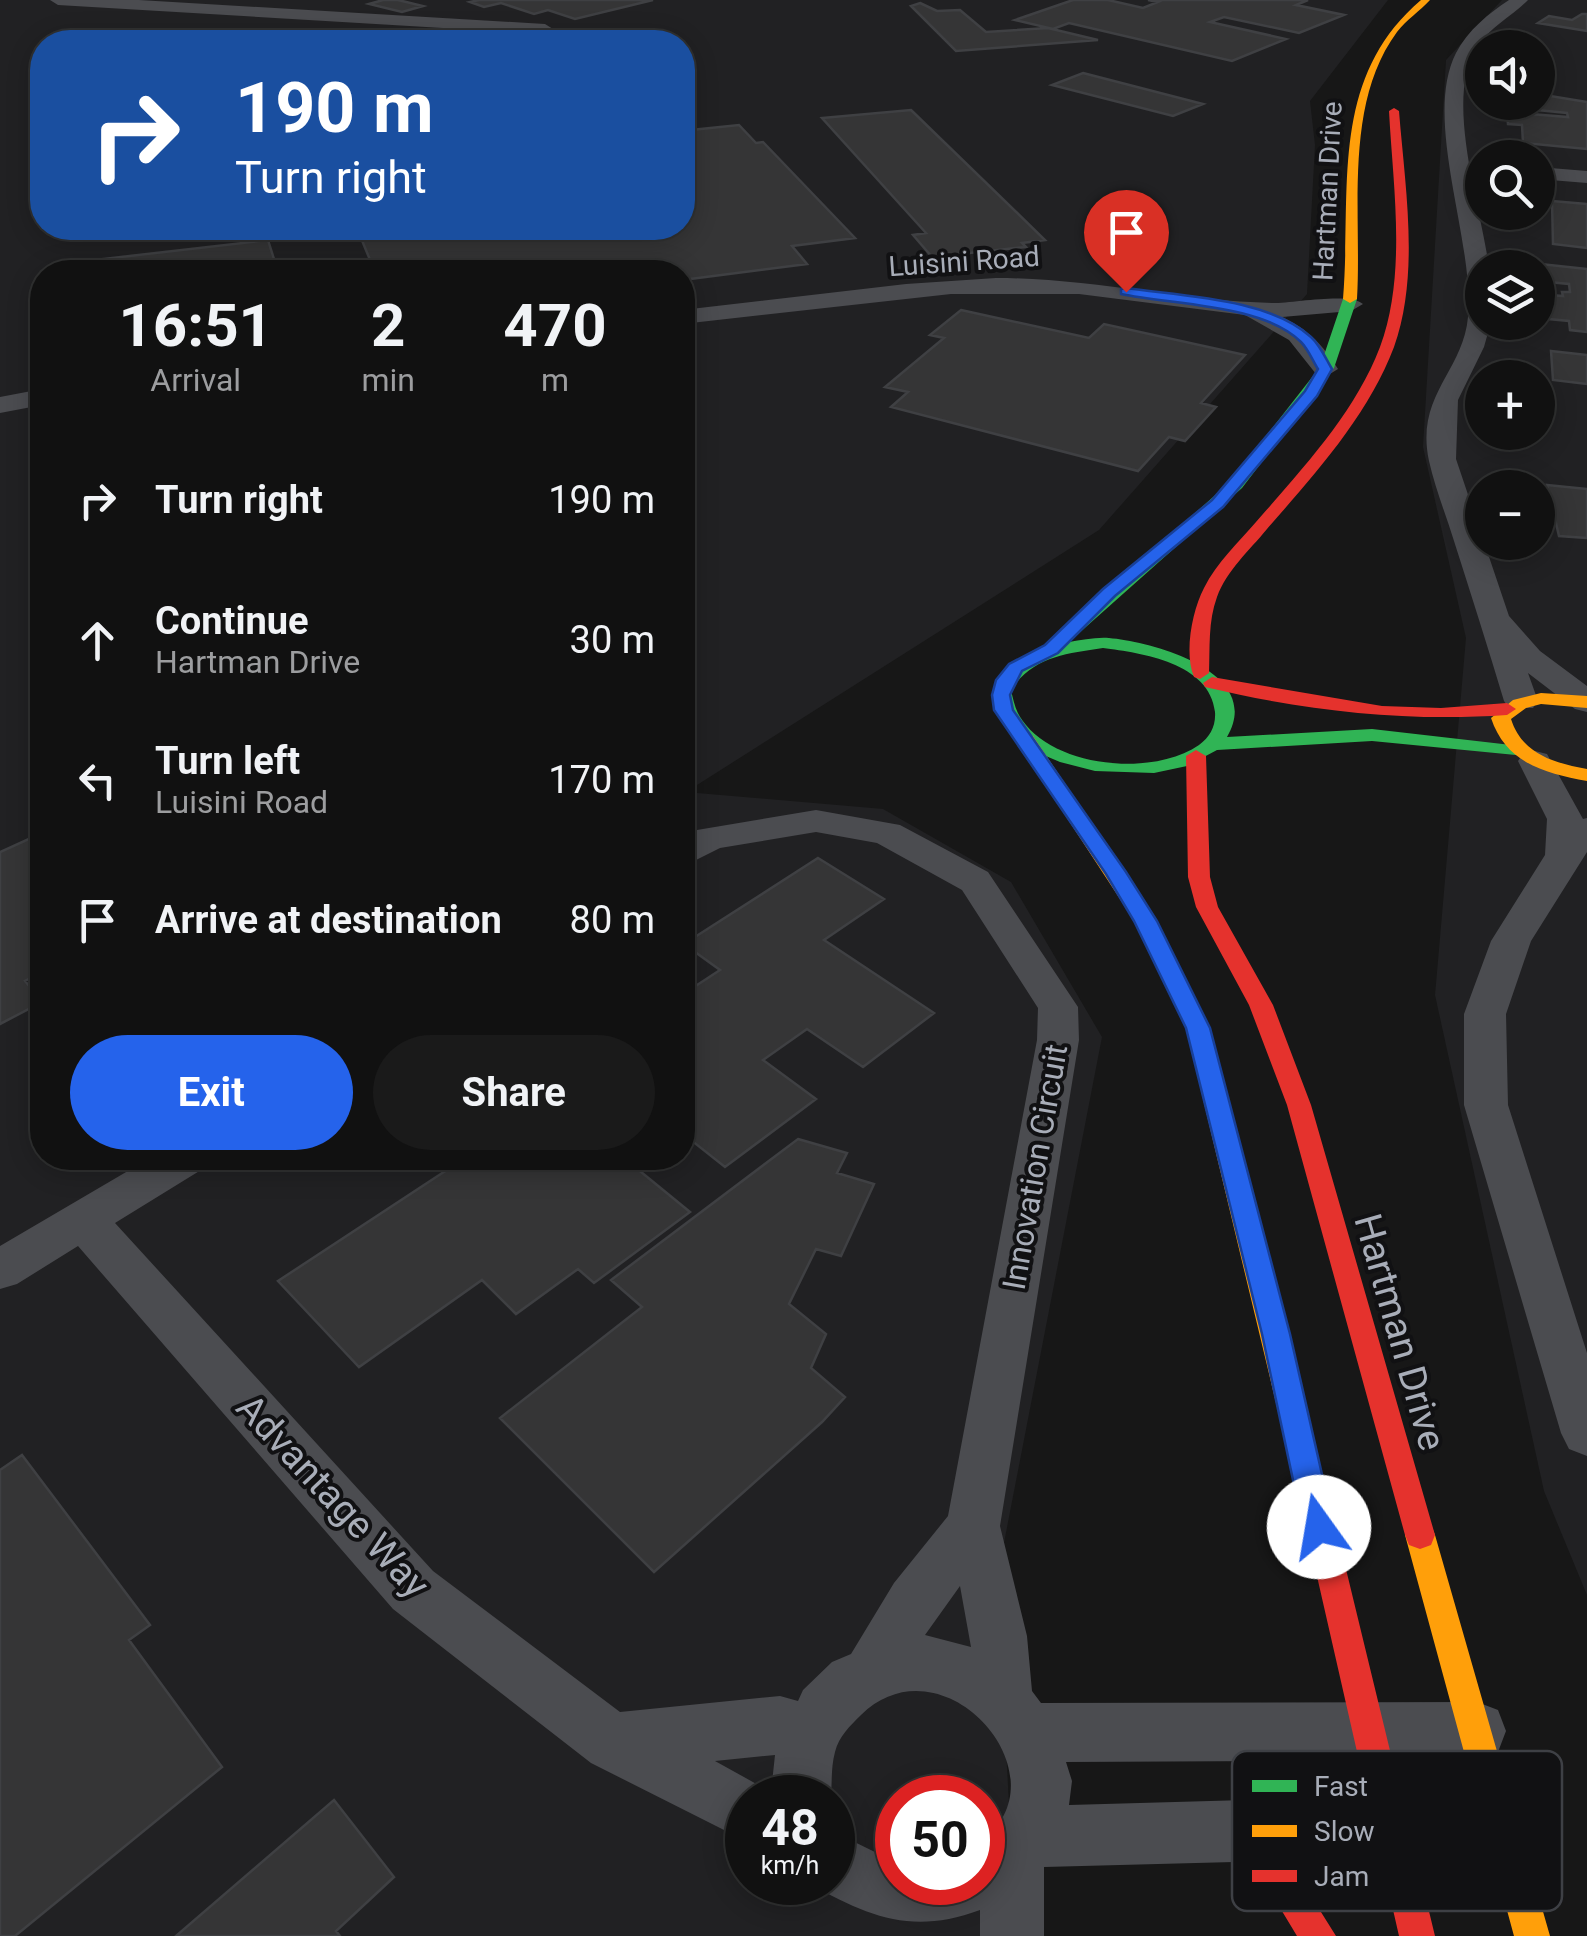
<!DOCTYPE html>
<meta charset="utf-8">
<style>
:root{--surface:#111;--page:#1a1a1a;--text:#f1f3f6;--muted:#9c9d9f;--line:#303131;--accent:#2563eb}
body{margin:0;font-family:Roboto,sans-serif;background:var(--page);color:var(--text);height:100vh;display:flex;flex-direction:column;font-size:38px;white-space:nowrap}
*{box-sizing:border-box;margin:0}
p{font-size:32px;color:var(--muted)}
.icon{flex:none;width:55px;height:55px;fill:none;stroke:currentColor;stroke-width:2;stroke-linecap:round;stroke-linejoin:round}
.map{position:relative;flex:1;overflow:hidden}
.side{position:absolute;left:30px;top:260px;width:665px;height:910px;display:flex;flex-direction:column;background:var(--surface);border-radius:40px;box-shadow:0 5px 25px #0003,0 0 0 2px var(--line)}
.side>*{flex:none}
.banner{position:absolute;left:30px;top:30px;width:665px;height:210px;border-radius:40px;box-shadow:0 5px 25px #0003,0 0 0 2px var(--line);background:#1a4fa0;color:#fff;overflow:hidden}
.tools{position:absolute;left:1465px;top:30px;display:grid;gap:20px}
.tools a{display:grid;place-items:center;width:90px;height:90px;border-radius:50%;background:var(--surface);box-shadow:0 5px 25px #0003,0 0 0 2px var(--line);font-size:50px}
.speed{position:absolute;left:725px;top:1775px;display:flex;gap:20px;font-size:50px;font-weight:700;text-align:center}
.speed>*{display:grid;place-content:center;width:130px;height:130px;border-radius:50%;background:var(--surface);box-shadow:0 5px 25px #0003,0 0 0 2px var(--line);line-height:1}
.speed small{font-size:25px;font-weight:400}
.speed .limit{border:15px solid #d22;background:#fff;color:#111}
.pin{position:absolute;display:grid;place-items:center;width:85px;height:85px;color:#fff;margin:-102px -42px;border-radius:50% 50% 50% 0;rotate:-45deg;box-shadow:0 0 10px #0007}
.pin .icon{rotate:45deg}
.me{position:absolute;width:110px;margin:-55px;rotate:347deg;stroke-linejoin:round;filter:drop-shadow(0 0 8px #0008)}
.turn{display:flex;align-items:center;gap:35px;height:210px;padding:0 40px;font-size:45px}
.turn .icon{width:130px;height:130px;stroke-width:2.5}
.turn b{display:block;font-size:70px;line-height:85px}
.eta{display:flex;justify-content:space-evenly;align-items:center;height:170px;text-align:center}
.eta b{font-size:60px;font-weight:700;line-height:70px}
.button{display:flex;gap:20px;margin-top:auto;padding:20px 40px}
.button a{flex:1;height:115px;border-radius:60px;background:var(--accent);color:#fff;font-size:40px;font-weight:700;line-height:115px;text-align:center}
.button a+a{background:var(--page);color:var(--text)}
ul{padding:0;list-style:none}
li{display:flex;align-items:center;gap:30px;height:140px;padding:0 40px}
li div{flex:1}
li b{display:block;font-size:38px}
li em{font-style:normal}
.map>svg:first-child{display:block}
</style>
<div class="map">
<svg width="1587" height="1936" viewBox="0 0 1587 1936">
<rect width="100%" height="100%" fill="#171717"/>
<path fill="#212123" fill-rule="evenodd" d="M0 0H1388L1310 101 1315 145 1307 294 1099 530 686 792 883 809 1011 882 1102 1037 997 1579 1016 1936H0ZM42 42H682V228H42ZM42 272H682V1158H42ZM748 1798H832V1882H748ZM898 1798H982V1882H898Z
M1502 0H1587V1595L1544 1491 1435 995 1466 638 1423 447 1446 60ZM1482 48H1538V102H1482ZM1482 158H1538V212H1482ZM1482 268H1538V322H1482ZM1482 378H1538V432H1482ZM1482 488H1538V542H1482Z"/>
<path fill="#353536" stroke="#3f4043" stroke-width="2.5" d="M383 0H398L423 6 402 12 369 4Z
M479 0H653L575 19 548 10 534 14 501 3 484 7 470 2Z
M1073 0H1108L1143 8 1158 2 1148 0H1308L1296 5 1344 15 1299 33 1224 17 1210 22 1286 39 1232 61 1069 23 1053 29 1015 20Z
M920 3 937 11 960 10 986 32 1048 28 1098 40 956 51 911 6Z
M1582 14H1587V31L1538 23 1549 16 1572 20Z
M1083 73 1203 104 1173 116 1052 85Z
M1538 94 1587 102V149L1523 143 1522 125 1508 124 1507 112 1568 117 1567 113 1516 108V102H1538Z
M911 110 1045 240 1022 243 1026 247 932 257 913 235 926 233 822 118Z
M739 125 756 143 763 142 855 238 792 246 807 264 682 280V272H375L361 238 451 228H682V131Z
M1552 201 1587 204V248L1553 244Z
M268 240 278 272H61L60 264Z
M1531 263 1587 269V332L1570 330 1569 321 1538 318V294L1563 296 1562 292H1570L1569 284 1538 281V268H1532Z
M961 310 1089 338 1104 324 1245 355 1201 403 1216 407 1185 441 1169 437 1138 471 891 407 908 392 885 387 944 338 930 335Z
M1551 351 1587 355V384L1553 380Z
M1547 485 1587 489V538L1559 536Z
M42 833V972L25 981 42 1002 0 1024V852Z
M818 858 884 899 824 940 934 1013 863 1067 807 1029 763 1060 816 1099 725 1167 682 1133V995L720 970 684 944Z
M798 1139 847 1153 837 1173 874 1184 841 1256 816 1249 789 1304 826 1334 811 1368 845 1397 822 1422 654 1572 500 1418 642 1307 611 1280Z
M460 1158H624L690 1212 594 1283 578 1269 516 1314 482 1280 359 1367 278 1281 462 1160Z
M22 1455 150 1625 129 1640 222 1767 15 1936H0V1470Z
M334 1800 394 1877 336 1931 340 1936H176Z"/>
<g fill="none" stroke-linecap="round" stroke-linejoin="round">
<path fill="#4b4c50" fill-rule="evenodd" d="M50 0H139L545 24 553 29 545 34 58 5Z
M1509 0H1528C1512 16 1490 27 1477 47 1443 99 1482 209 1489 268H1482V322H1491L1484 347 1458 400 1456 459 1509 616 1540 651 1587 686V712L1575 709 1528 673 1538 701 1533 708H1509L1504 701C1488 648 1471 594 1454 541 1446 515 1435 488 1429 461 1415 395 1463 372 1468 317 1475 241 1422 120 1456 53 1468 30 1488 14 1509 0Z
M1538 167 1587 171V183L1538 179Z
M996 278C1092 278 1180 301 1273 303 1293 303 1351 292 1363 304L1351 311 1282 317C1308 329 1323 345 1338 369L1325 377 1316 374 1289 340 1245 315 1079 294H951L682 324V310L906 284Z
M42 389V405L0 413V397Z
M1535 751 1547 754 1583 819 1587 818V852L1531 941 1506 1014 1508 1105 1587 1353V1456L1569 1449 1561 1433 1464 1105V1014L1491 941 1545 855 1547 819 1518 761 1523 754Z
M816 810 900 825 988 872 1078 1007 1079 1040 1000 1526 1027 1636 1032 1691 1041 1703 1477 1702 1498 1710 1506 1731 1498 1752 1477 1760 1066 1762 1072 1781 1069 1805 1501 1793 1523 1802 1532 1824 1523 1846 1501 1855 1044 1867V1936H980V1910C913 1935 869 1917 810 1884L832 1882V1831L879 1854 898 1857V1882H982V1841C1068 1775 942 1635 861 1715 850 1726 839 1736 835 1752 831 1766 832 1783 831 1798H748V1839L726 1831 591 1763 393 1609 78 1246 17 1284 0 1289V1246L150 1158H207L201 1170 115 1223 433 1571 620 1712 780 1696 798 1701 803 1690 832 1662 851 1654 894 1583 948 1516 1037 1040 1038 1008 962 890 877 843 816 832 720 848 682 867V839L697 830ZM960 1586 971 1647 925 1635ZM775 1755 771 1792 715 1761Z"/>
<path fill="#30b455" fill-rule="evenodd" d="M1350 295 1357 299 1334 368 1242 488 1069 642C1082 640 1096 637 1109 638 1153 642 1265 672 1227 737L1372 729 1520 746 1530 752 1527 756 1372 741 1217 750 1187 766 1154 773 1095 771 1060 762 1034 751 1014 736 998 712 993 690 995 686 1016 662 1043 648 1230 482 1320 367 1343 299ZM1103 648C1142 653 1210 663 1215 712 1216 726 1210 737 1199 745 1154 776 1061 768 1026 725 1016 714 1014 703 1011 690 1034 656 1065 654 1103 648Z"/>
<path fill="#ff9f0a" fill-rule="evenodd" d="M1421 0H1430C1420 11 1406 20 1397 32 1343 105 1362 214 1357 299L1350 303 1343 299C1352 190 1328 79 1421 0Z
M1541 693 1587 696V708L1541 704 1526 708 1511 719C1522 754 1554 763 1587 769V781C1544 773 1506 763 1491 718L1513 700Z
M1026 734 1033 736 1157 921 1210 1028 1336 1528 1332 1538 1321 1542 1310 1538 1306 1528 1186 1028 1135 922 1016 740Z
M1420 1521 1431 1525 1435 1535 1550 1936H1514L1405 1535 1409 1525Z"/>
<path fill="#e5322d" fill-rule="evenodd" d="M1394 108 1399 111C1405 187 1420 274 1394 347 1368 416 1314 475 1267 529 1249 551 1227 570 1217 597 1208 621 1210 648 1209 673L1200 679 1194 677C1184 653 1192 611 1204 588 1217 562 1238 543 1256 522 1302 469 1355 413 1380 347 1407 274 1393 187 1389 111Z
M1212 677 1382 706 1441 708 1507 703 1516 709 1507 715C1405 722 1306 711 1205 687L1203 683Z
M1196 750 1206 756 1210 877 1218 907 1273 1005 1311 1105 1435 1535 1431 1545 1420 1549 1409 1545 1405 1535 1287 1105 1249 1005 1196 907 1188 877 1186 756Z
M1321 1514 1332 1518 1336 1528 1435 1936H1399L1306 1528 1310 1518Z
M1250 1813 1262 1818 1336 1936H1297L1233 1830 1238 1818Z"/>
</g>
<path fill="#2563eb" stroke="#184099" stroke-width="2.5" d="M1126 288C1180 296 1269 298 1311 337 1320 345 1326 359 1332 369L1317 396 1223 507 1115 596 1058 653 1022 671 1010 695 1013 710 1126 872 1157 921 1210 1028 1290 1334 1334 1527 1330 1537 1319 1541 1308 1537 1303 1527 1262 1334 1186 1028 1134 921 1106 874 994 710 992 695 996 680 1009 664 1045 645 1103 589 1212 500 1305 391 1318 369C1313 361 1308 349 1301 342 1263 304 1173 305 1121 294V289Z"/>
<g text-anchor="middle" stroke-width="8" stroke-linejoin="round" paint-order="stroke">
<g font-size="28" fill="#a8adb8" stroke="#111113">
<text transform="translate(1327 191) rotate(-87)" y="10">Hartman Drive</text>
<text transform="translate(964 261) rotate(-4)" y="10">Luisini Road</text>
</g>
<g font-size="32" fill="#a8adb8" stroke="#111113">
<text transform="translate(1035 1167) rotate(-80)" y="11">Innovation Circuit</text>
</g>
<g font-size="38" fill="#a8adb8" stroke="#111113">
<text transform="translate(1400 1332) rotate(74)" y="13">Hartman Drive</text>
<text transform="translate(333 1496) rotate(47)" y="13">Advantage Way</text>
</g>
</g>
<rect x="1232" y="1751" width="330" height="160" rx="15" fill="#111113" stroke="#3e4045" stroke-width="2.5"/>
<rect x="1252" y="1780" width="45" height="12" fill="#30b455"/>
<rect x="1252" y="1825" width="45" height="12" fill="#ff9f0a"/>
<rect x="1252" y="1870" width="45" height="12" fill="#e5322d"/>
<g font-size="28" fill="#a8adb8">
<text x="1314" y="1796">Fast</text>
<text x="1314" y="1841">Slow</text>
<text x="1314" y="1886">Jam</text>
</g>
</svg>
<div class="tools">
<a><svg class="icon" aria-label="sound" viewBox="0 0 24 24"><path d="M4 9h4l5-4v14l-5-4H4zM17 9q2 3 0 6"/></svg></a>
<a><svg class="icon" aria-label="search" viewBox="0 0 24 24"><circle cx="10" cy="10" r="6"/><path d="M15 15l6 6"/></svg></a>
<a><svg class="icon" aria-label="layers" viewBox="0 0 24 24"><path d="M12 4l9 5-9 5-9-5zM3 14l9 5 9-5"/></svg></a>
<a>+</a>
<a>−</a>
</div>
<div class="speed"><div>48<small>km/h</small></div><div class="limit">50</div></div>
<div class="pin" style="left:1126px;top:292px;background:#d93025"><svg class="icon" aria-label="arrive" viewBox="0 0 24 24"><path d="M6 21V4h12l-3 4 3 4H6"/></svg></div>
<svg class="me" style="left:1319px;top:1527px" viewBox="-20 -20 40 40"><circle r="19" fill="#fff"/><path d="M0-13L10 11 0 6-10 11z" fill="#2563eb"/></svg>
<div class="banner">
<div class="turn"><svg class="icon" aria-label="right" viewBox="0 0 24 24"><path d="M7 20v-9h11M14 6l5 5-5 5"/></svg><div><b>190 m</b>Turn right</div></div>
</div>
<section class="side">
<div class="eta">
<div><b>16:51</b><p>Arrival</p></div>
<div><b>2</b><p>min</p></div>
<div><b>470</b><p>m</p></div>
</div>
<ul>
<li><svg class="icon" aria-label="right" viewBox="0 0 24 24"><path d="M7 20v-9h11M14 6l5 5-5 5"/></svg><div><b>Turn right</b></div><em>190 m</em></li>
<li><svg class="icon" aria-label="ahead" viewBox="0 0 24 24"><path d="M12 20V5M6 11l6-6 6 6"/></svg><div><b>Continue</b><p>Hartman Drive</p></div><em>30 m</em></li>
<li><svg class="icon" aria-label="left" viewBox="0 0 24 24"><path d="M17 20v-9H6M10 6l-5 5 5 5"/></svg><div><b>Turn left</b><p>Luisini Road</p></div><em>170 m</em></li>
<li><svg class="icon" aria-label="arrive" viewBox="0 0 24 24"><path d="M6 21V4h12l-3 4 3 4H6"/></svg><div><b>Arrive at destination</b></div><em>80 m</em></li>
</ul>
<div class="button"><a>Exit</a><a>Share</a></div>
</section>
</div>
